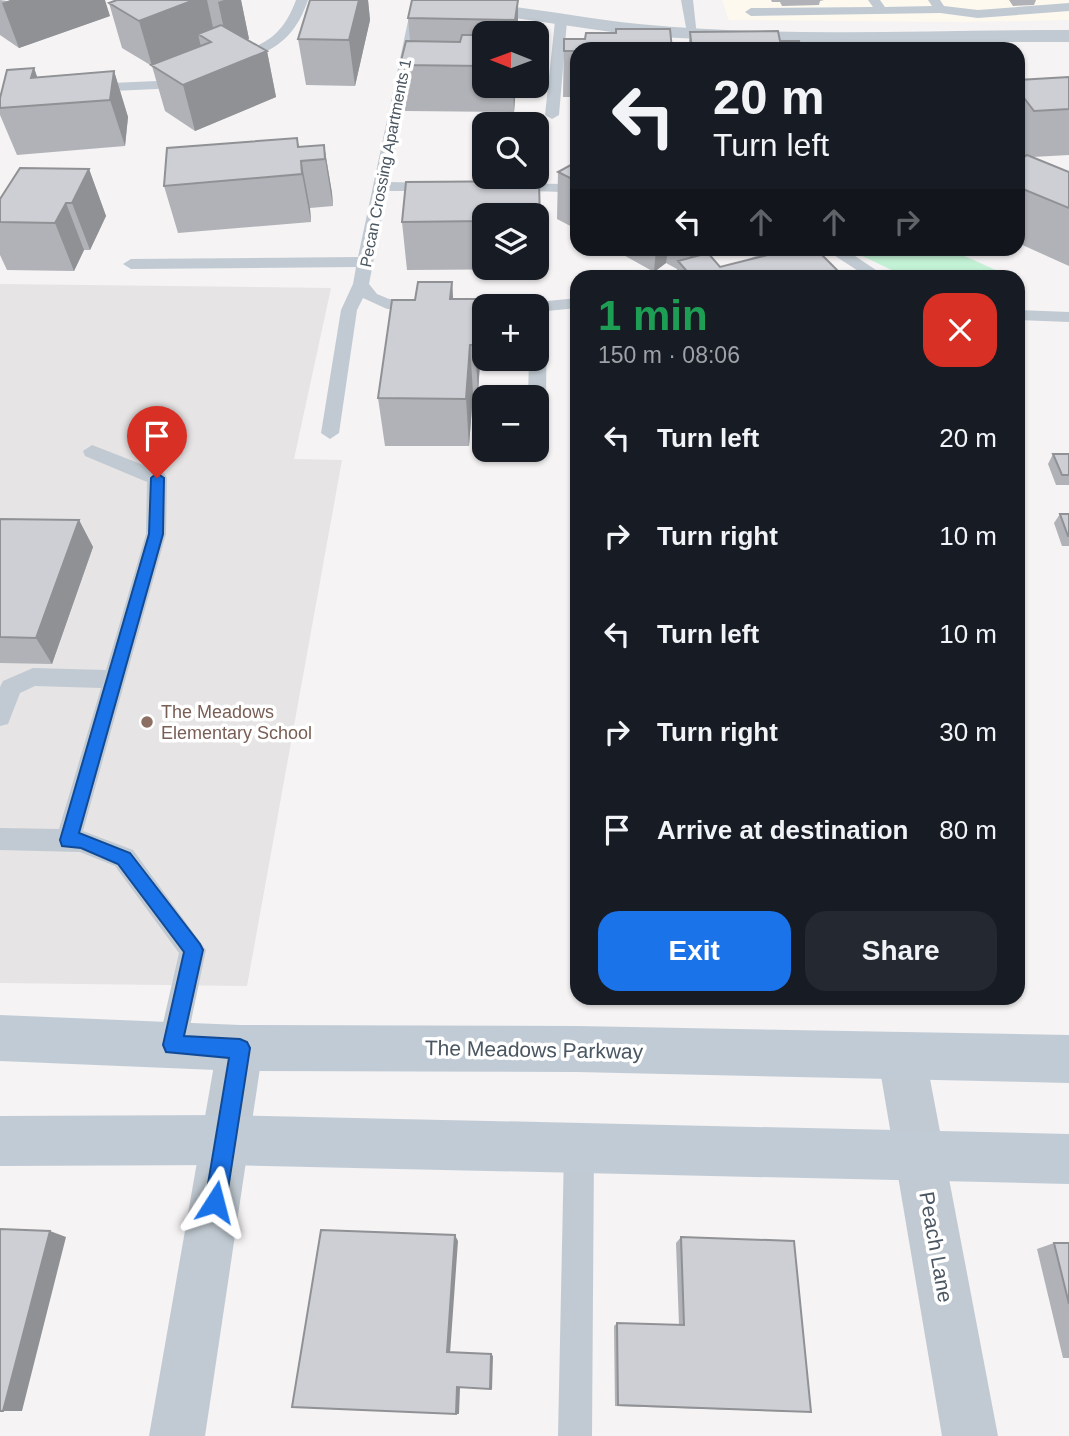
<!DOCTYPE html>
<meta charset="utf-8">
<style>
:root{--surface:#171b24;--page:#242831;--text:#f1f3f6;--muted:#9ea1a6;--accent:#1a73e8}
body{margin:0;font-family:Arial,sans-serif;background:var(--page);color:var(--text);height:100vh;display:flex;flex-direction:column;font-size:26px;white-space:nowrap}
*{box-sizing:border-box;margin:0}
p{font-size:23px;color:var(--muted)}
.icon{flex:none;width:38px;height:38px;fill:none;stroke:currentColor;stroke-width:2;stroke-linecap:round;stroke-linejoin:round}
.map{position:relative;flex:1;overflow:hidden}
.panel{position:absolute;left:570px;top:270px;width:455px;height:735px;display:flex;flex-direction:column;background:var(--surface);border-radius:21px;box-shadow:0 2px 5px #0004}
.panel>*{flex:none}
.hud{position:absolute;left:570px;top:42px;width:455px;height:214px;border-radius:21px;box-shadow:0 2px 5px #0004;background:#171b24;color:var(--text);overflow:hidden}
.needle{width:46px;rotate:271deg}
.fabs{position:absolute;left:472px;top:21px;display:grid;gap:14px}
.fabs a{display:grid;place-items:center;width:77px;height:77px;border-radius:14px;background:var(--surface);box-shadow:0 2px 5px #0004;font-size:35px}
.pin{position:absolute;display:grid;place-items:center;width:60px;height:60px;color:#fff;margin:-72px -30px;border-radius:50% 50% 50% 0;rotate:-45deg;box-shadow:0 0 7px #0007}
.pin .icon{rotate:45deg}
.me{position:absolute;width:77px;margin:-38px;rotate:9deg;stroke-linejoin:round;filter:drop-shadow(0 0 5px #0008)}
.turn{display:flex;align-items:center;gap:24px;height:147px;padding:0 28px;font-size:32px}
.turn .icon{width:91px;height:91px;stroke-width:2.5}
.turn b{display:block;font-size:49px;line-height:60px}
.lanes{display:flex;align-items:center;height:66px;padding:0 28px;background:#0003;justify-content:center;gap:35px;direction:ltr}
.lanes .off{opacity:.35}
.round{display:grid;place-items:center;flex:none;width:74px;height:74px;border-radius:21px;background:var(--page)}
.overview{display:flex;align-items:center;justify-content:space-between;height:119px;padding:0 28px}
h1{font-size:42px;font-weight:800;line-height:52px;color:#1e9e55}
.cta{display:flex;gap:14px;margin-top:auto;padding:14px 28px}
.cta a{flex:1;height:80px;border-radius:21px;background:var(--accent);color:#fff;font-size:28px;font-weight:800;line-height:80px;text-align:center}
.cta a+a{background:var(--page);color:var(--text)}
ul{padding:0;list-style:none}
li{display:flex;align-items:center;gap:21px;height:98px;padding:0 28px}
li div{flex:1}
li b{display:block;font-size:26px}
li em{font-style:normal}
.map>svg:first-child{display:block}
</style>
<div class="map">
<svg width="1069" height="1436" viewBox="0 0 1069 1436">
<rect width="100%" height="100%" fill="#f5f3f3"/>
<path fill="#fdf9ef" d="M722 0H1069V20L961 22 729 20Z"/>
<path fill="#e6e4e5" d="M0 284 331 288 294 459 342 460 247 986 0 983Z"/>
<path fill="#c3f1d5" d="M848 249H949L1009 276H904Z"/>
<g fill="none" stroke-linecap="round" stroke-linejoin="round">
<path fill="#c1cad2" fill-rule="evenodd" d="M296 0H308C298 29 284 45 256 56 247 60 238 65 228 64V58C264 44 282 38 296 0Z
M424 0H436L420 21 389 182 435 183 442 187 435 191H387L369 284 377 294 389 299 485 302 493 306H485V312L387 309 363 298 357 310 339 433 330 439 321 433 341 310 353 284 356 267 131 269 123 264 131 259 358 257 408 21Z
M681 0H693L697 36 687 33Z
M868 0H880L885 7 932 6 928 0H940L944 6 978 10 1069 3V11L978 18 940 13 751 16 745 12 751 8 873 7Z
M561 17 567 21 559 115 552 119 545 115 555 21Z
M797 33H805L810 49H798Z
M188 73 193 74V80L157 89 90 92 83 88 90 84 157 81Z
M508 183 563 184 570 188 563 192 503 190 501 187Z
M773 248H796L733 276H712Z
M823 248H843L885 276H866Z
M578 298V308L547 311 546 397 537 403V397H528L529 359H537V306H529L537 302Z
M1018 310 1069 312V322L1018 320Z
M92 445 164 473 167 478 166 534 83 831 133 850 206 950 186 1045 182 1055 172 1059 162 1055 158 1045 179 953 115 866 80 852 0 850V828L59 829 101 688 35 686 20 693 8 724 0 726V687L3 681 33 668 106 670 146 534 147 482 85 456 83 451Z
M579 1135 589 1140 594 1150 592 1436H558L564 1150 569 1140Z"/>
<path fill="#c1cad2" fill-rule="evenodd" d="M423 0C498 0 565 16 639 24 781 38 926 30 1069 30V42H759L639 36 433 6Z
M240 1025 257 1031 263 1048 205 1436H149L217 1048 223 1031Z
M902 1034 919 1041 926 1058 998 1436H942L878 1058 885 1041Z"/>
<path fill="#c1cbd6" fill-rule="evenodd" d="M0 1015 240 1025 577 1026 1069 1035V1083L577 1072 240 1071 0 1061Z
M225 1115 1069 1134V1184L225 1165 0 1166V1116Z"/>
</g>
<path fill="#b0b2b7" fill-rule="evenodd" d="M0 0 110 16 19 48 0 35Z
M117 0H241L249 39 247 40 267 51 276 97 195 131 165 111 152 66 122 48 109 3Z
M310 0H368L370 20 355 86 306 85 298 39Z
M518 0V33H485V86H516L514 112 405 111 400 65 410 41 408 18Z
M771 0H824L820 1 819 5 782 6 780 2H772Z
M1009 0H1036L1034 5 1013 6Z
M690 32 780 41 801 49H688Z
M564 39 578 49V97H563Z
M34 68 37 77 114 71 128 117 125 146 17 155 0 115V98Z
M1069 77V155L1032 157 1069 172V266L1018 243V161L1024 157 1018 158V80Z
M297 138 299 147 324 145 332 193 333 206 310 208 311 222 178 233 164 186Z
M578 161V230L557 219 558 172Z
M89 169 106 216 90 250H84L74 271 7 270 0 255V199Z
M539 181 540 269 407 270 402 222 406 182ZM485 215H537V268H485Z
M611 248H709L708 253 720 267 843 276H676L677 269 666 263 654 272Z
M452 282 453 299 481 347 478 393H473L469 446H385L378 398 415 300Z
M1053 454H1069V485H1056L1048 464Z
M1060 514H1069V546H1062L1054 523Z
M0 519 79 520 93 547 52 664 0 663Z
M681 1237 801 1412 615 1406 614 1326 617 1323 679 1325 676 1243Z
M1054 1243H1069V1358H1063L1037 1249Z"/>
<path fill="#909195" d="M10 0H105L110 16 19 48 2 3Z
M194 0H207L216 41 198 34 201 47 152 66 139 21Z
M224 0H241L249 39 228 47 218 2Z
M359 0H368L370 20 355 86 349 40Z
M518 0V33H515V20Z
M267 51 276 97 195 131 183 85Z
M34 68 47 105 31 78Z
M114 71 128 117 125 146 110 100Z
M513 86H516L514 112Z
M297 138 310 208 311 222 302 174Z
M324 145 332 193 333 206 325 159Z
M89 169 106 216 90 250 72 203Z
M66 203 84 250 74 271 55 223Z
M656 248H668L666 263 654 272Z
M691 248H709L707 262 688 273Z
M452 282 455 330 450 299Z
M479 299 481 347 478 393 475 345Z
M470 345 473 393 469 446 466 399Z
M79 520 93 547 52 664 36 638Z
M50 1231 66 1237 22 1411H3Z
M455 1235 458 1241 450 1354 447 1352Z
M491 1354 493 1356 492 1390 490 1389Z
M457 1387 460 1388 459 1414H456Z"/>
<path fill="#cdcfd5" stroke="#909195" stroke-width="2" d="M117 0H194L139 21 109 3Z
M310 0H359L349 40 298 39Z
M412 0H518L515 20 408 18Z
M221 25 267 51 183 85 151 65 211 42 198 34Z
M616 29H670L672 49H578V51H564V39H585L586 33H616Z
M778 31 780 41H799L801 49H692L690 32Z
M462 35H481L480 40H485V66L400 65 406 41 460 42Z
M34 68 31 78 114 71 110 100 0 108V98L7 70Z
M1069 77V109L1034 111 1018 90V80Z
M297 138 298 147 324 145 325 159 301 161 302 174 164 186 167 148Z
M1027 155 1069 172V208L1018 187V161Z
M578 161V182L558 172Z
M20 168 89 169 72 203H66L55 223 0 222V199Z
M539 181 540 221H537V215H485V221L402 222 406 182Z
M795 248H815L843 276H691L678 261 708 253 720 267Z
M418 282H452L450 299H479L475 345H470L466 399 378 398 392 300H415Z
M1053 454H1069V475H1062Z
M1060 514H1069V536H1068Z
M0 519 79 520 36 638 0 637Z
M0 1229 50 1231 3 1411H0Z
M321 1230 455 1235 447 1352 491 1354 490 1389 457 1387 456 1414 292 1407Z
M681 1237 794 1241 811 1412 618 1405 617 1323 684 1325Z
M1054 1243H1069V1304Z"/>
<path fill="#1a73e8" stroke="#114b97" stroke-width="2" d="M157 473 164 478 163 534 79 833 130 853 200 944 203 950 184 1036 240 1039 247 1042 250 1048 226 1202 222 1209 215 1212 208 1209 205 1202 229 1058 166 1052 163 1045 184 952 118 864 81 848 62 846 60 840 149 534 151 478Z"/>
<circle fill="#8d6e63" stroke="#fff" stroke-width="2.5" cx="147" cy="722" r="7"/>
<g text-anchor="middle" stroke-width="7" stroke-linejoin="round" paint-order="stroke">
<g font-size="16" fill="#4a5661" stroke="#fff">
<text transform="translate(385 163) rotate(-79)" y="6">Pecan Crossing Apartments 1</text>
</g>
<g font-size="18" fill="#785e54" stroke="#fff" text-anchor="start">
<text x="161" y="718">The Meadows<tspan x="161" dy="21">Elementary School</tspan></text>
</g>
<g font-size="21" fill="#4a5661" stroke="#fff">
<text transform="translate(534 1050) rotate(1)" y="7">The Meadows Parkway</text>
<text transform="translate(936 1247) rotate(80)" y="7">Peach Lane</text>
</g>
</g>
</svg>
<div class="fabs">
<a><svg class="needle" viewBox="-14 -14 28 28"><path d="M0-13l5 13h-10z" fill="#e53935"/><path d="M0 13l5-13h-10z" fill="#9ea1a6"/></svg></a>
<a><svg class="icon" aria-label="search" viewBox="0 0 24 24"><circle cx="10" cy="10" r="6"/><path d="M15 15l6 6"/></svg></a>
<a><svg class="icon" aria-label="layers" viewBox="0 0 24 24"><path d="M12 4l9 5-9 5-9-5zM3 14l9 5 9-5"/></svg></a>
<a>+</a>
<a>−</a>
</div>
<div class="pin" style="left:157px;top:478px;background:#d93025"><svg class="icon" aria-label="arrive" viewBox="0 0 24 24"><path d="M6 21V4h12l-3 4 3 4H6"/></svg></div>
<svg class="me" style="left:215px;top:1202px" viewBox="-20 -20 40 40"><path d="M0-17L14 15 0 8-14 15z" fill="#1a73e8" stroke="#fff" stroke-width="4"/></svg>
<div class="hud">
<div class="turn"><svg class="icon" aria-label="left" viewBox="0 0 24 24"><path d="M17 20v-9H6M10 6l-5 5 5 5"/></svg><div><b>20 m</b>Turn left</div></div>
<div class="lanes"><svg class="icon" aria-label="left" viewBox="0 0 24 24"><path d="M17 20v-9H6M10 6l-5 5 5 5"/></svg><svg class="icon off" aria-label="ahead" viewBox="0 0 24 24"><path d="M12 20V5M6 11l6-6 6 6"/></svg><svg class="icon off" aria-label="ahead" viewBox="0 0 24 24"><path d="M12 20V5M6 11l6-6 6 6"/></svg><svg class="icon off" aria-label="right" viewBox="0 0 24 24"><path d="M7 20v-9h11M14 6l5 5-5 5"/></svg></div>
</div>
<section class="panel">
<div class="overview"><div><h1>1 min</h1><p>150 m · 08:06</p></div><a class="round" style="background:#d93025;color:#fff"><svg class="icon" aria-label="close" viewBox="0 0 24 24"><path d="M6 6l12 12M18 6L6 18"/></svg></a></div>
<ul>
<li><svg class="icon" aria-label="left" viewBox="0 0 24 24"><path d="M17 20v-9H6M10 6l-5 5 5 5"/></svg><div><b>Turn left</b></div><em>20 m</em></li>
<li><svg class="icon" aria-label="right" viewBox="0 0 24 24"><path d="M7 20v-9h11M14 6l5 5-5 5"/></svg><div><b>Turn right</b></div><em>10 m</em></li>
<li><svg class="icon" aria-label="left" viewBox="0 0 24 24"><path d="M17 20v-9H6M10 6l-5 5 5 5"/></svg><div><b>Turn left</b></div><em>10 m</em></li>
<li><svg class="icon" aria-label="right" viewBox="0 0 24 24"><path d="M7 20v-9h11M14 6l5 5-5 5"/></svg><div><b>Turn right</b></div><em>30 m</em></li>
<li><svg class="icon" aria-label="arrive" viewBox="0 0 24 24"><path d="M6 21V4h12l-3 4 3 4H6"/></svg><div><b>Arrive at destination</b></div><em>80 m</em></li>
</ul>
<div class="cta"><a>Exit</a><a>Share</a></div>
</section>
</div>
